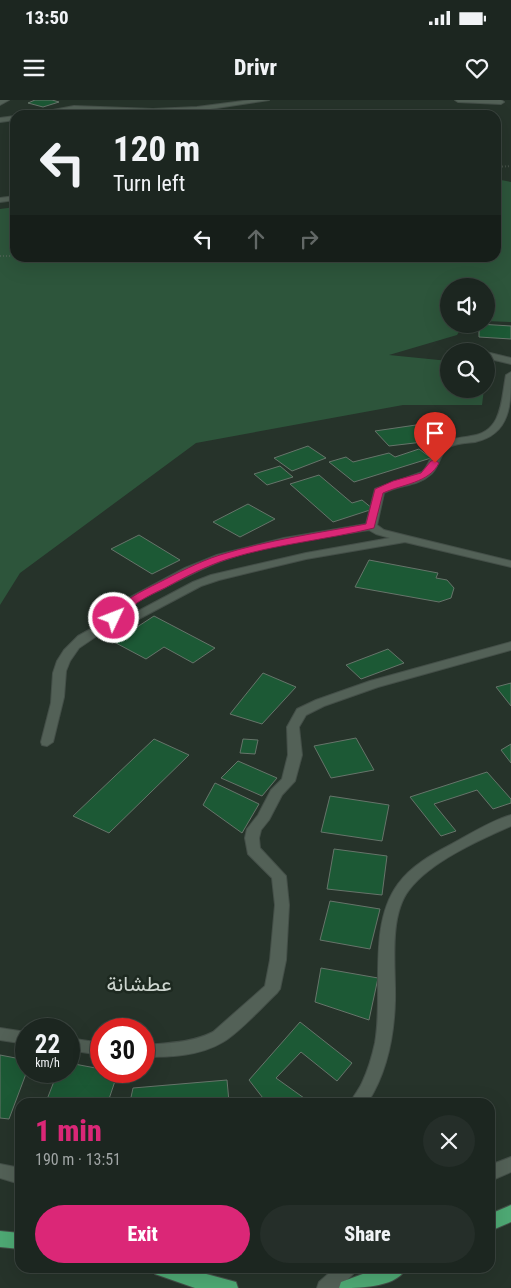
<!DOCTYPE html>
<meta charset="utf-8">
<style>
:root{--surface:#1c2620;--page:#252e29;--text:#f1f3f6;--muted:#a0a5a5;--line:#3a433e;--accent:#db2777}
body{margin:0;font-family:"Roboto Condensed",Vazirmatn,sans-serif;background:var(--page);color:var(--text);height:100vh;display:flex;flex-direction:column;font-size:19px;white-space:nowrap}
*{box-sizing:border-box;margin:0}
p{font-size:16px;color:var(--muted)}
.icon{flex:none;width:28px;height:28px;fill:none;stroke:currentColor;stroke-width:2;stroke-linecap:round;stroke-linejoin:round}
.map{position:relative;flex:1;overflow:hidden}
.details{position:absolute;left:15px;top:998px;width:480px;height:175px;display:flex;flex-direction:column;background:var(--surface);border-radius:15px;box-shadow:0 5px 20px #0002,0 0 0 1px var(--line)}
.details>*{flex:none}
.guide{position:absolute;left:10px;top:10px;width:491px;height:152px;border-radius:15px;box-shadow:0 5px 20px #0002,0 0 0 1px var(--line);background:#1c2620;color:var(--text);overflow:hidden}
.buttons{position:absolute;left:440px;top:178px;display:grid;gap:10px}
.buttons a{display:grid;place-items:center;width:55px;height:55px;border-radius:50%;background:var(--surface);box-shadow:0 5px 20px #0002,0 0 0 1px var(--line);font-size:25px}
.speed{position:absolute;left:15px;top:918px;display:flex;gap:10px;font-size:25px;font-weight:700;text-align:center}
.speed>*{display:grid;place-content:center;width:65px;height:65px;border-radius:50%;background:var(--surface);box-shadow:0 5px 20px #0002,0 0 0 1px var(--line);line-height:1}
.speed small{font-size:12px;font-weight:400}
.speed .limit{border:8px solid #d22;background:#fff;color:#111}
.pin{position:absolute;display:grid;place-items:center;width:42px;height:42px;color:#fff;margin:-51px -21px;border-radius:50% 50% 50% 0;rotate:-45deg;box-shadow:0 0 5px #0007}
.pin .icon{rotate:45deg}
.me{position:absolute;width:55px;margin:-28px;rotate:47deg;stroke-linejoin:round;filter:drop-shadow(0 0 4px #0008)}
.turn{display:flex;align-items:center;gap:18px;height:105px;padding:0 20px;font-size:22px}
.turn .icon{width:65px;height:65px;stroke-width:2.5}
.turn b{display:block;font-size:35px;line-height:42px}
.lanes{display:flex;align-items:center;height:48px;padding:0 20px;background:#0003;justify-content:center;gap:25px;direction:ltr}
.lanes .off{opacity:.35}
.round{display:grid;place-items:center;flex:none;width:52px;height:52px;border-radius:26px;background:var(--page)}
.overview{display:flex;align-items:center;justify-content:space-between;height:85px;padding:0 20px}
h1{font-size:30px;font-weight:800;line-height:38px;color:var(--accent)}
.action{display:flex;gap:10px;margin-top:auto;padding:10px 20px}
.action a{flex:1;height:58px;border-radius:30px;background:var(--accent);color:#fff;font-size:20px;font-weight:800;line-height:58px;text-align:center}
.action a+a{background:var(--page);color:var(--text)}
.status{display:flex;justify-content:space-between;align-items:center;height:35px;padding:0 25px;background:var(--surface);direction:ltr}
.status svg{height:14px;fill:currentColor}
header{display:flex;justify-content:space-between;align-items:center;height:65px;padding:0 20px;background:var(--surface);font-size:22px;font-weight:800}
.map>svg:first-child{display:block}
</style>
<div class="status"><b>13:50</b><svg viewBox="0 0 49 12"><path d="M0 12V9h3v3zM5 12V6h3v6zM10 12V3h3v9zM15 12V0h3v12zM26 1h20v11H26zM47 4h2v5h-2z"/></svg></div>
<header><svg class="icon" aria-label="menu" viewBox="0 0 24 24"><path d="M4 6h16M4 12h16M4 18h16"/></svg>Drivr<svg class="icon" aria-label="heart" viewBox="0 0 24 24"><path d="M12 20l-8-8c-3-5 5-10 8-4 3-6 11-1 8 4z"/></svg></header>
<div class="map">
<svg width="511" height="1188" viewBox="0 0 511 1188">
<rect width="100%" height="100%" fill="#26332a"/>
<path fill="#2d553b" d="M496 79 511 82V222L486 221V186H449V224H464L457 235 389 255 449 261V289H484L482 305H403L196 343 20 473 0 505V109L15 107V158H496Z"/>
<path fill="#1c5935" stroke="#66746a" d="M35 0H52L59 2 43 7 28 3Z
M157 12 181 13 182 15H157Z
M479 224 511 226V239L479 237Z
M416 325 423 342 389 346 375 331Z
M308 346 326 358 292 371 274 358Z
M419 349 431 358 354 382 329 362 346 357 353 362 389 353 395 357Z
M280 366 293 377 267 385 254 374Z
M319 375 352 403 362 400 373 409 333 422 290 384Z
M248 404 275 419 240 437 213 422Z
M139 435 180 460 152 474 111 449Z
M369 460 438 473 436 478 447 480 454 488 451 498 439 502 355 487Z
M154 516 215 548 193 563 164 547 146 559 114 542Z
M388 549 404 563 361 579 346 565Z
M263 573 296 587 262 624 230 614Z
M511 583V606L496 587Z
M356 638 374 670 331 678 314 646Z
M154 639 189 655 109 733 73 716Z
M243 639 258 640 255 654 240 653Z
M511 644V663L501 650Z
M238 661 277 678 262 696 221 678Z
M487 672 511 699V703L493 709 477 690 434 704 456 731 441 736 410 697Z
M215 683 259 704 242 733 203 705Z
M330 696 389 705 382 741 321 732Z
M334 749 387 756 382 795 327 789Z
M330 801 380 809 370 849 320 840Z
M321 868 378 878 369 920 315 902Z
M300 922 352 963 337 981 301 952 276 978 304 998 298 1002H266L249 980Z
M0 955 26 960 27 971 9 1019 0 1018Z
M69 963 101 969V971L118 972 108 1002H46L58 971H69Z
M227 980 229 1002H130L133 988Z"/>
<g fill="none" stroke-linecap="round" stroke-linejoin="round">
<g stroke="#444f48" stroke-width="2">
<path id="minor" d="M0 0H9L0 5Z
M251 0H269L197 11 153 13 74 10 43 15H27L74 6 153 9 197 7Z
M455 0H501L504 2 501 4 458 2Z
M15 16V20L0 22V18Z
M15 96V100L0 102V98Z
M486 252 511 258V264L486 258Z
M511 272C511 304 511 334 475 342 466 343 457 343 449 347 439 353 440 368 430 375 418 386 398 385 384 393L377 425 384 430 408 436 511 461V467L405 442 306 459 219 480 201 486 135 521 119 524 104 531 79 548 70 561 66 571 64 597 53 642 47 646 42 645 41 642 51 603 53 573 57 561 64 550 78 536 109 519 112 511 127 499 185 468 217 455 284 438 366 424 375 389 422 372C431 364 431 350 441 343 450 338 461 338 471 336 503 332 501 300 506 275ZM369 430 376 434 390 438 306 453 211 475 193 482 127 517 121 516C130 503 148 496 162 489 182 479 202 468 224 460 270 444 321 438 369 430Z
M511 542V550L378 587 324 606 306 615 299 627 302 655 295 681 282 695 269 720 261 730 259 738 260 748 286 776 289 805 286 860 280 889 277 893C262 907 240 932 223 942 200 956 170 957 144 957V945C168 943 191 943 213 932L265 886 270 860 275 805 272 778 248 754 245 738 247 729 258 715 271 690 282 679 288 655 287 627 297 609 316 600 370 581Z
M511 715V726C479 740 430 762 409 790 388 817 396 869 395 901 394 937 387 972 368 1002H351C353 996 359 990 362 983 368 970 372 957 375 943 384 894 367 826 398 784 411 766 431 755 450 745 469 735 490 721 511 715Z
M0 928 26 932V944L0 940Z
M69 938 101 943V955L69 950Z
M511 1057V1072L490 1081V1065Z
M0 1064 20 1068V1084L0 1078Z
M335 1168H356L353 1174 339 1188H317L319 1182Z"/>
</g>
<g stroke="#444f48" stroke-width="2">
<path id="major" d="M511 1105V1122L490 1131V1114Z
M0 1131 20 1133V1149L0 1147Z
M152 1168H184L236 1182 238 1188H195L155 1174Z
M379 1168H406C397 1188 358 1188 339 1188L341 1182Z"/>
</g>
<path stroke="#646f67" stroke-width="2" stroke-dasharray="0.5 2.5" stroke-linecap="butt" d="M496 67 511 66
M0 156H10"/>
<use href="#minor" fill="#536157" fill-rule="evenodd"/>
<use href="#major" fill="#4ea974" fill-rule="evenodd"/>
</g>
<path fill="#db2777" stroke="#8e194d" d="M435 360 439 363C429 383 403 384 383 393L374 428C326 440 276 444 228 459 206 466 185 477 165 488 148 496 129 505 118 521H114L109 518C121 501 140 492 158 483 178 473 198 462 220 455 268 440 318 433 366 424L375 389 393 381 421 373 431 361Z"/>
<g text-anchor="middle" stroke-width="5" stroke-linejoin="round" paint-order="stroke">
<g font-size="21" fill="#cdd5cf" stroke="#1d2920">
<text x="139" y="891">عطشانة</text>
</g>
</g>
</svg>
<div class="buttons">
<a><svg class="icon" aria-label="sound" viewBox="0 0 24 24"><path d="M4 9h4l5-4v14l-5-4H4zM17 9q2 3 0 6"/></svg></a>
<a><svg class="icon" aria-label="search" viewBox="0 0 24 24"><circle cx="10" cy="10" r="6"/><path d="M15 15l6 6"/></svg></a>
</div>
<div class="speed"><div>22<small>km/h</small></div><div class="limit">30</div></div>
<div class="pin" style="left:435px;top:363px;background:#d93025"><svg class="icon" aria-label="arrive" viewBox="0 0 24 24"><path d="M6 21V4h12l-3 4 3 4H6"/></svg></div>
<svg class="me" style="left:114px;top:518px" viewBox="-20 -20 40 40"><circle r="17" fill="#db2777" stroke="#fff" stroke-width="3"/><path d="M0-11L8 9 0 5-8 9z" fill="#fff"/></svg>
<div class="guide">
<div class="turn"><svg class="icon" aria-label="left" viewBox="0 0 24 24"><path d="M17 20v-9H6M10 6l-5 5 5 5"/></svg><div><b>120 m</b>Turn left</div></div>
<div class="lanes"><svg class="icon" aria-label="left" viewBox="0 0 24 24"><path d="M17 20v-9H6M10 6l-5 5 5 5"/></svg><svg class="icon off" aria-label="ahead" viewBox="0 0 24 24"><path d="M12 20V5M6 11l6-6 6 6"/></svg><svg class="icon off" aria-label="right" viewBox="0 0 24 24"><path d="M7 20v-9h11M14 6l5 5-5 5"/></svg></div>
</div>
<section class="details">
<div class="overview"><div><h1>1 min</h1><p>190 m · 13:51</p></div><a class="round"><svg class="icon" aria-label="close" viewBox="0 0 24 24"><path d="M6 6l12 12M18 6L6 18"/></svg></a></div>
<div class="action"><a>Exit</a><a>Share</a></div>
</section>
</div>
